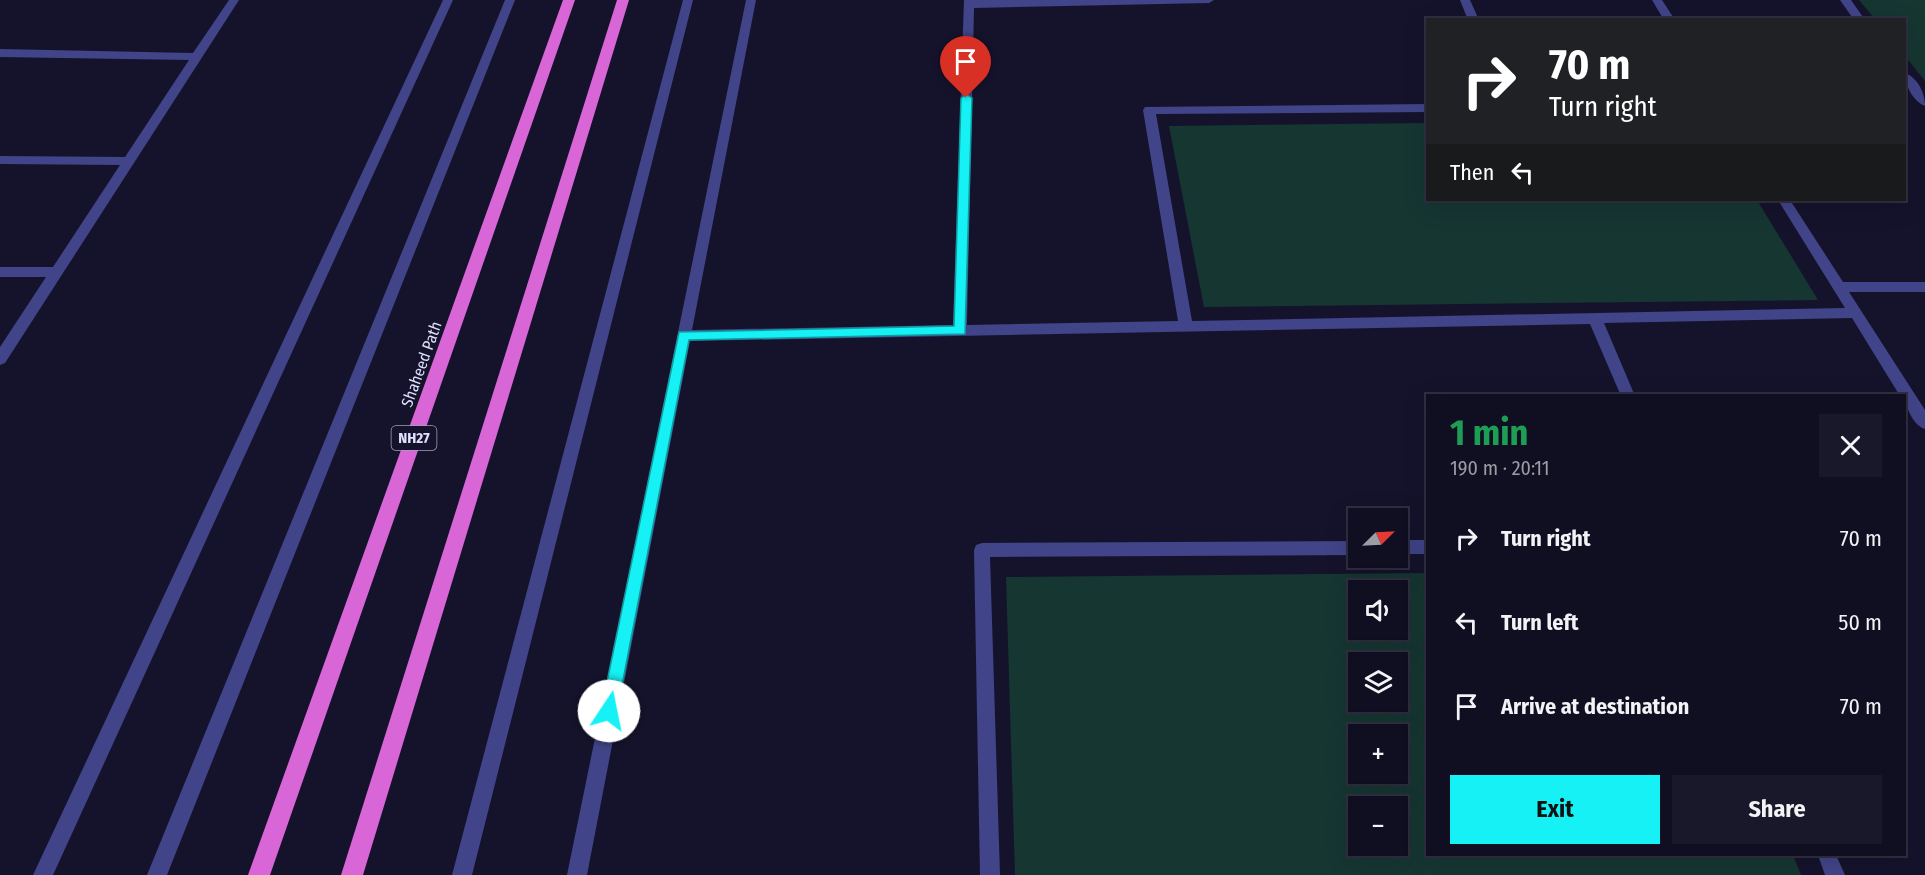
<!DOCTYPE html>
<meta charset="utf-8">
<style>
:root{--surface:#100e21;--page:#19172a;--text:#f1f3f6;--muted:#9c9ca5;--line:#302e3f;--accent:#15f1f4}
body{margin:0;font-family:"Fira Sans Condensed",sans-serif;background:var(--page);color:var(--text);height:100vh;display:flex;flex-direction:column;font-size:22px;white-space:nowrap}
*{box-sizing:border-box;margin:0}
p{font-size:20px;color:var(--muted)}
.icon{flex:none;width:33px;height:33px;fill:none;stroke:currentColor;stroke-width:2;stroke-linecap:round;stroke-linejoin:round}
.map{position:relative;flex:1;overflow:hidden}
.side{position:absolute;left:1426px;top:394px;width:480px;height:462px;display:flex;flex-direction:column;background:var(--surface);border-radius:0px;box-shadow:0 6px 24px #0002,0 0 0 2px var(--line)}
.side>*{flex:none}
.guide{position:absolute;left:1426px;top:18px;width:480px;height:183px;border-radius:0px;box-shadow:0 6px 24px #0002,0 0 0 2px var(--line);background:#202124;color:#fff;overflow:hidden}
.needle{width:39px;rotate:66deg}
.tools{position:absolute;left:1348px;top:508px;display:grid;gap:12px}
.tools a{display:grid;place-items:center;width:60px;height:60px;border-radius:0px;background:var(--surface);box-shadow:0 6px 24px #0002,0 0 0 2px var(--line);font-size:30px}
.pin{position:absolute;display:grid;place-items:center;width:51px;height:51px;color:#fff;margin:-62px -26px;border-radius:50% 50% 50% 0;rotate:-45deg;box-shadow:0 0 6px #0007}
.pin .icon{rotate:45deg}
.me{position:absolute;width:66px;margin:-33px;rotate:11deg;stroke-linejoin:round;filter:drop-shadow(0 0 4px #0008)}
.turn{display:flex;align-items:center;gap:21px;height:126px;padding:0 24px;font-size:27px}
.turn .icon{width:78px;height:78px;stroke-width:2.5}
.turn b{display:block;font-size:42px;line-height:51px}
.then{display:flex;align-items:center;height:57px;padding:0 24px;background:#0003;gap:12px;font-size:22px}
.round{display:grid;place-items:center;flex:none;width:63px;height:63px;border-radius:0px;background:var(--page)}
.head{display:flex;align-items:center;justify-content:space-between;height:102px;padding:0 24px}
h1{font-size:36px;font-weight:700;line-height:45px;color:#1e9e55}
.cta{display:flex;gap:12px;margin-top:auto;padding:12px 24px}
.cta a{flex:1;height:69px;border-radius:0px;background:var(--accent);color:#111;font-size:24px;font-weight:700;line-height:69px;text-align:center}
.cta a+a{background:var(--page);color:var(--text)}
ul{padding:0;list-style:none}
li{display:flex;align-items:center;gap:18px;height:84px;padding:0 24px}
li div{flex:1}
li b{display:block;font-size:22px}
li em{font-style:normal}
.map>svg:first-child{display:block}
</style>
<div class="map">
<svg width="1925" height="875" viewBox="0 0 1925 875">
<rect width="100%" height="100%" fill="#15132c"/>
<path fill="#163632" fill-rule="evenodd" d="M1859 0H1925V81L1905 56V20L1875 19Z
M1428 123V200H1757L1818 300 1204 307 1169 126Z
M1428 573V855H1793L1801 875H1015L1006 577ZM1359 591H1398V630H1359ZM1359 663H1398V702H1359ZM1359 735H1398V774H1359ZM1359 807H1398V846H1359Z"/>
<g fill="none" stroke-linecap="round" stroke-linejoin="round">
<path fill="#414488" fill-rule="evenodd" d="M229 0H239L5 363 0 365V347L46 277H0V267H53L120 165 0 164V156L125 157 189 60 0 57V49L193 53Z
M443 0H453L53 875H33Z
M746 0H756L692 330 953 325 964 0H1214L1209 3 974 8 967 325 1178 321 1143 110 1145 107 1428 104V112L1156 114 1192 321 1845 308 1778 200H1790L1843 282H1925V292H1849L1925 410V429C1914 426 1905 407 1905 396H1900L1852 318 1604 323 1635 396H1621L1590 324 690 341 587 875H567Z
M1460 0H1470L1479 20H1468Z
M1652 0H1662L1675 20H1664Z
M1840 0H1851L1865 20H1854Z
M1905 73C1918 78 1925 93 1925 106 1913 101 1905 86 1905 73Z
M1398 540H1428V554H1398Z
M1359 541V555L990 557 1000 875H980L974 550 976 545 982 543Z
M1818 855H1836L1845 875H1825Z"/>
<path fill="#414488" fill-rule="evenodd" d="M505 0H515L167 875H147Z
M683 0H693L472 875H452Z"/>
<path fill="#d866d7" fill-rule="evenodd" d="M563 0H575L270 875H248Z
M617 0H629L363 875H341Z"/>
</g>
<path fill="#15f1f4" stroke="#0e9d9f" stroke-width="1.5" d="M966 94 972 98 965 334 689 340 617 711 615 717 609 719 604 717 601 711 679 332 954 326 961 98Z"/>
<g text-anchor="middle" stroke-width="5" stroke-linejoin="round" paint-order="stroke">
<rect fill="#15132c" stroke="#a3a2bf" stroke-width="1.5" x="391.5" y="426" width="45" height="24" rx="4.5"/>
<g font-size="15" font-weight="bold" fill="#e0dffe">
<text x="414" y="443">NH27</text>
</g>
<g font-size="16" fill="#e0dffe" stroke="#15132c">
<text transform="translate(421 364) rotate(-70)" y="6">Shaheed Path</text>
</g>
</g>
</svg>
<div class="tools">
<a><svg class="needle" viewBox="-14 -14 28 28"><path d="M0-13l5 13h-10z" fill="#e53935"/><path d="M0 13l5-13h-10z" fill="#9c9ca5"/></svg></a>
<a><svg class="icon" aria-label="sound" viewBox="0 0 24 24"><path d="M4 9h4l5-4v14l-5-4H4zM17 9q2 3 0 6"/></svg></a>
<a><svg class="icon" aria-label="layers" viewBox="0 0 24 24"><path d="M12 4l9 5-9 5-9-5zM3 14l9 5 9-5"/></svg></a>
<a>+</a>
<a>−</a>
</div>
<div class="pin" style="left:966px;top:98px;background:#d93025"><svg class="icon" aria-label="arrive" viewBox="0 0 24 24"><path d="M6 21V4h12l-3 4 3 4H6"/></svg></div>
<svg class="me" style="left:609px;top:711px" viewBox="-20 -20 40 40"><circle r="19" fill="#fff"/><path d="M0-13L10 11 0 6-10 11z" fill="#15f1f4"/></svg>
<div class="guide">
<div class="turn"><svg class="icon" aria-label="right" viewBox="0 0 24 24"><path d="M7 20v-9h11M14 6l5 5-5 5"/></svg><div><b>70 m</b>Turn right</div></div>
<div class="then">Then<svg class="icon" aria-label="left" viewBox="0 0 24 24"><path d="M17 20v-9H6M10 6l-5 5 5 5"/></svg></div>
</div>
<section class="side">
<div class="head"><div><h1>1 min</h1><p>190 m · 20:11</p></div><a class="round"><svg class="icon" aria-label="close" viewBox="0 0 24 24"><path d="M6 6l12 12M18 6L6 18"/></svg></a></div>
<ul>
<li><svg class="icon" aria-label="right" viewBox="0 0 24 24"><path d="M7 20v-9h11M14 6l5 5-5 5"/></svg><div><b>Turn right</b></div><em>70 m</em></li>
<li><svg class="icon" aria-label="left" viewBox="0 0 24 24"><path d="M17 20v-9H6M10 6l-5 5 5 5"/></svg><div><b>Turn left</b></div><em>50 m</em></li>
<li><svg class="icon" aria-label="arrive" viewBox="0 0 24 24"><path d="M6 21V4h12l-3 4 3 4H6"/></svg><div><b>Arrive at destination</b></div><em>70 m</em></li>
</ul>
<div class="cta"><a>Exit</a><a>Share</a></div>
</section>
</div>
